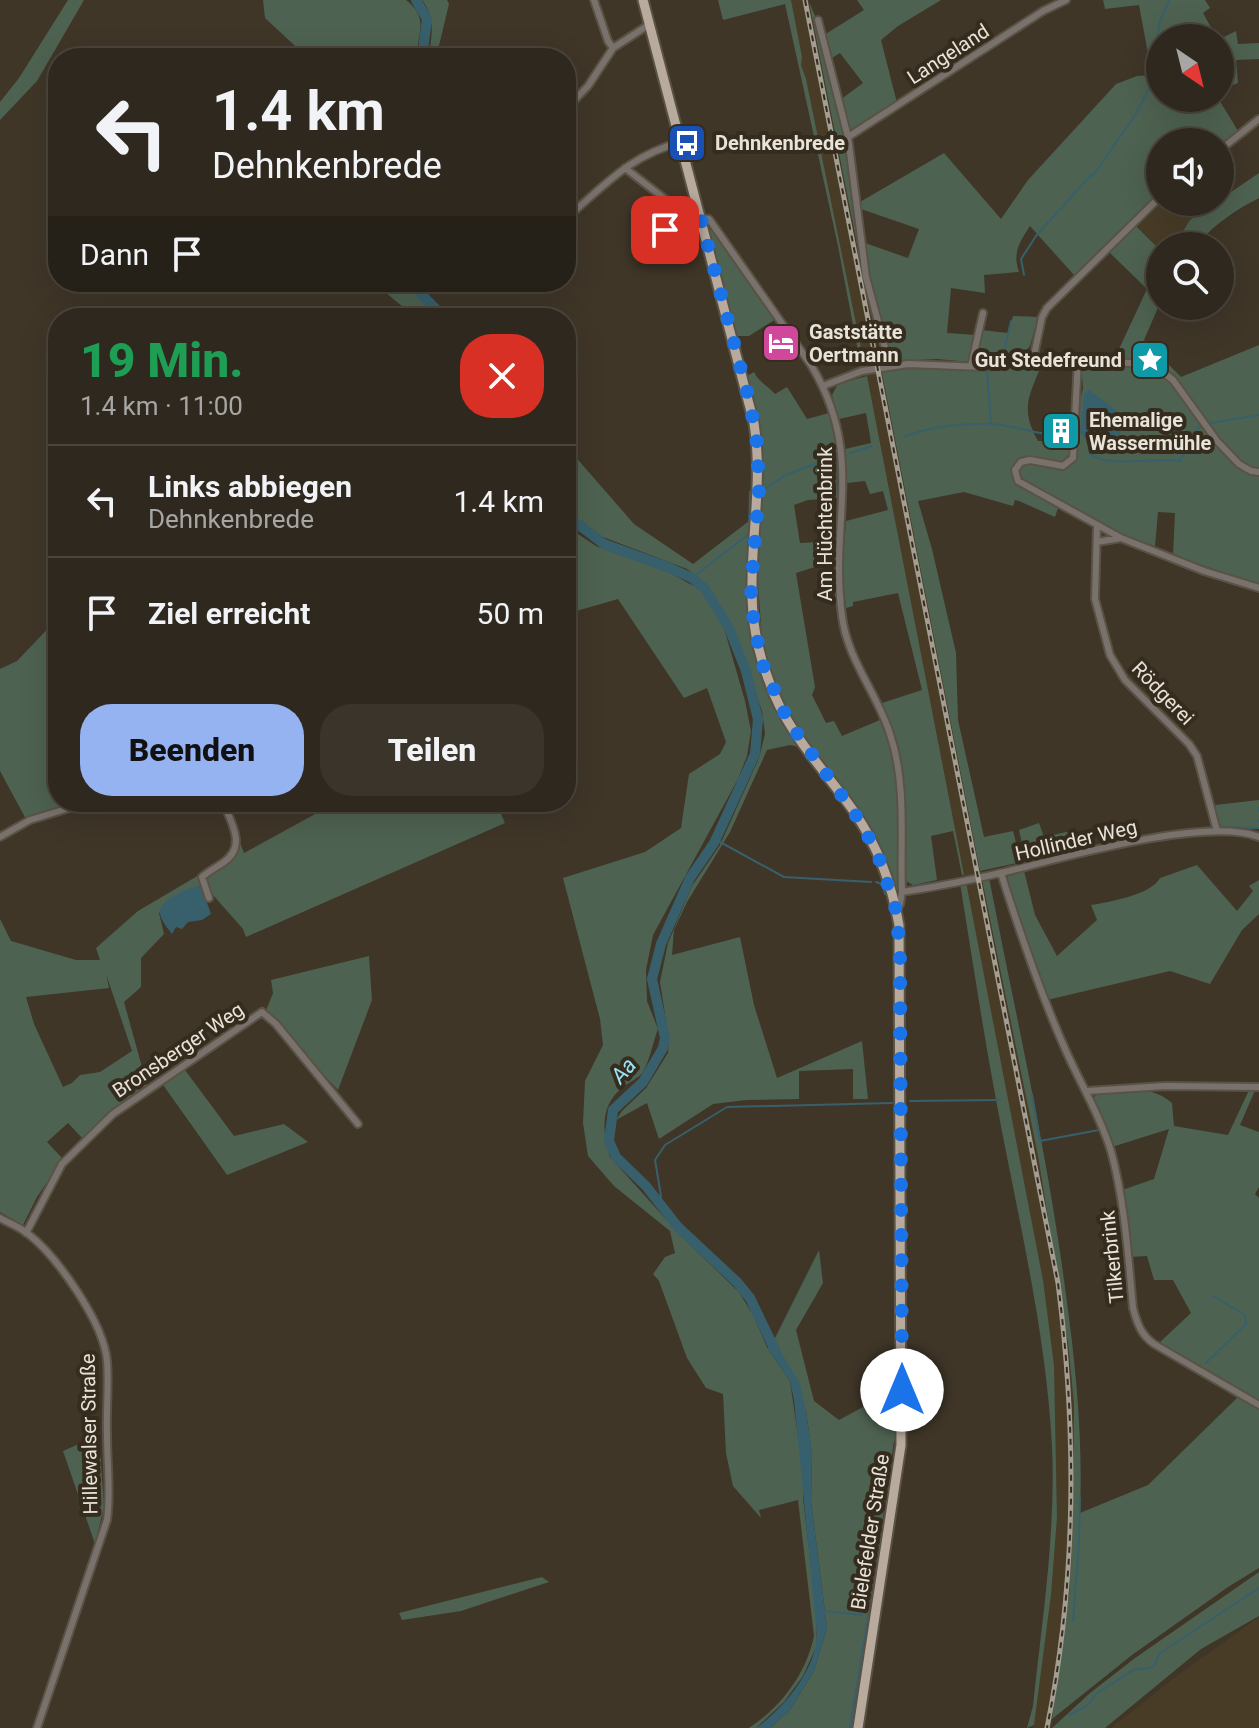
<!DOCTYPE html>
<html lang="de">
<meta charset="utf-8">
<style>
:root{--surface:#2f281e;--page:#3b342b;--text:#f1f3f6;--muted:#a7a6a4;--line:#4a443c;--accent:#95b2f1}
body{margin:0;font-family:Roboto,sans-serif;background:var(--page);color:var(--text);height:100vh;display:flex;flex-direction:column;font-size:30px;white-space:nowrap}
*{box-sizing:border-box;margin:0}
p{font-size:26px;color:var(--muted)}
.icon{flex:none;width:44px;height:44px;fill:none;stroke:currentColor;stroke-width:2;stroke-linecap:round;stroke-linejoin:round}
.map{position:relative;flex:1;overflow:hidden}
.details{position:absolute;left:48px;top:308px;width:528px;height:504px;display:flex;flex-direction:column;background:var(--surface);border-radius:32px;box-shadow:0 8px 32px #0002,0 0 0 2px var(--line)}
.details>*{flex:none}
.banner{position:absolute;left:48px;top:48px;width:528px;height:244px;border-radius:32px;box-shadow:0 8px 32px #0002,0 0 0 2px var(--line);background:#2f281e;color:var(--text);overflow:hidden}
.needle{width:52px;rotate:145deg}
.buttons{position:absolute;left:1146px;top:24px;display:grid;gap:16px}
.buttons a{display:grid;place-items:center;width:88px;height:88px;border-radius:50%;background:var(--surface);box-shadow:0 8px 32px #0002,0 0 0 2px var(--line);font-size:40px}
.pin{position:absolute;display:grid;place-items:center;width:68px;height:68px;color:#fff;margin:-34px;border-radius:16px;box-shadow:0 4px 12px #0006}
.me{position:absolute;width:88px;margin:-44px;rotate:0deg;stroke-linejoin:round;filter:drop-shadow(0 0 6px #0008)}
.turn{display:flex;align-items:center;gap:28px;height:168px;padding:0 32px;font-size:36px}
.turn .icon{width:104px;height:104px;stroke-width:2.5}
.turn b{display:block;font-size:56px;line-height:68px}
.then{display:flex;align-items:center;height:76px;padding:0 32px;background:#0003;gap:16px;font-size:30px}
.round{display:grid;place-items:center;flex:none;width:84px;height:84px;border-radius:32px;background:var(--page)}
.head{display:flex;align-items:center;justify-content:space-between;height:136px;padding:0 32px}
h1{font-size:48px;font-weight:800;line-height:60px;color:#1e9e55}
.action{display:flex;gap:16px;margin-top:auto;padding:16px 32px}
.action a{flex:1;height:92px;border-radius:32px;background:var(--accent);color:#111;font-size:32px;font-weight:800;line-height:92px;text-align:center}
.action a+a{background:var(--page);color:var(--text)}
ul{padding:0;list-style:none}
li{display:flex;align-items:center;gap:24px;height:112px;padding:0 32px;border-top:2px solid var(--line)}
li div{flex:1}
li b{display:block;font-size:30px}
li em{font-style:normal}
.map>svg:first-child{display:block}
</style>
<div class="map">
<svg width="1259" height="1728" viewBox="0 0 1259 1728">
<rect width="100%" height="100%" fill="#3f3628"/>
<path fill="#483c27" d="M791 0H809V2L1038 1156 1068 1343 1074 1404 1072 1546 1052 1728H1033L1051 1595 1057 1518 1054 1365 1043 1280 867 376 806 79 800 65 802 57Z
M1161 202H1184L1194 216 1173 246H1160V249L1137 226Z
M1259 1617V1728H1111L1174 1678Z"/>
<path fill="#4e6251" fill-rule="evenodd" d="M68 0H84L37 81 0 120V102L19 78Z
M263 0H406C430 19 417 32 417 58H308L265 18Z
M422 0H447L449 4 436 58H428C432 37 436 18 422 0Z
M718 0H791L802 57 801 65 806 79 865 367H861L838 246 785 4 723 20Z
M857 0H941L898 26 881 40 897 103 850 131 840 100 863 83 840 53 829 60 824 35 864 10Z
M1103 0H1205L1210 8 1203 13 1217 38H1160V98H1218L1238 131 1220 145V142H1160V192L1074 275 1030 226C1020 242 1012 252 1019 272L984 275 985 293 951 288 947 333 976 335 981 330 1008 333 1013 316 1038 317 1030 346 1020 358 980 363 937 359 895 361C878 323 868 284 865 243L908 258 919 229 861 209 860 202 944 153 1001 219 1028 180 1116 84 1137 76 1152 75 1139 5 1105 9Z
M809 2 816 18 844 125 863 274Z
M1236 31 1238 44 1259 43V59L1236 60 1238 83 1220 90V39Z
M1259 173V198C1237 209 1211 226 1197 246H1174L1190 220Z
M709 224 776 319 749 336H736L706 226Z
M1136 226 1160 250V303L1144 340 1181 377 1259 345V585L1173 555 1175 513 1158 512 1155 546 1123 535 1023 486 1058 508 1055 517 1019 501 1015 500 1013 506 964 492 918 501 932 549 956 653 958 720 984 837 1013 831 1021 862 980 871 882 373C907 358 945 370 974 368 997 366 1020 364 1043 361 1030 395 1019 407 1038 441H1071L1083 388 1081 363 1112 364 1147 289 1108 251Z
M373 282H403L438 318H407L403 307Z
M754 372C759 382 767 385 775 394L787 387 807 419 829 413 836 447 837 498 808 500 794 505 800 543 837 541V564L818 566 796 573 815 687 812 695 826 723 834 721 842 736 880 720C904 775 898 836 898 895L896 896 886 864 793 723 772 683 762 640 757 570 762 453 756 409 747 376Z
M867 376 964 875H962L953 831 931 836 937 880 913 885 904 880 903 773 882 703 922 690 898 593 853 602V606L846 608 842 573 846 521 888 510 883 491 870 494 865 481 847 483 845 449 871 443 866 413 839 419 832 395 838 384Z
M566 446 634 524 693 564 749 521C746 615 746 667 800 747L790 745 767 750 730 832 687 902 674 930 672 955 740 937 754 1005 777 1078 862 1041 868 1099H853V1069L799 1071V1099L746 1100 713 1104 659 1139 647 1103 616 1120 622 1111 646 1088 668 1053 669 1040 660 982 668 943 692 886 720 845 759 758 765 734 762 711 733 626 707 585 687 569 603 537 566 510Z
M566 526 596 546 670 573 701 590 724 628 745 701 751 731 747 756 738 779 653 935 646 970 647 1001 658 1029C653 1042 650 1060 643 1072 639 1078 629 1082 623 1087 600 1105 602 1131 610 1157L681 1236 739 1292 753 1315 768 1349 790 1381 804 1479 803 1498 816 1610 817 1645 803 1676 784 1702 756 1728H749C781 1707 806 1674 814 1636L798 1500 759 1510 761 1518 733 1486 726 1453 723 1394 706 1388 687 1358 659 1281 653 1274 665 1257 675 1253 670 1231 614 1186 588 1156 583 1123 585 1081 603 1045 600 1019 563 878 645 852 681 828 689 774 720 754 726 742 707 688 684 698 618 599 566 614Z
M58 618 59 807 26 819 0 771V669L17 661Z
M1259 800V829L1220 828 1215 805Z
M337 802H496L505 823 246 937 243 929 206 887 203 879 233 857 239 840 244 853Z
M1039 823 1044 837 1075 830 1080 849 1026 861 1019 830Z
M1197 865 1237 911 1253 891 1249 886 1259 880V914L1242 930 1210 984 1170 971 1047 1000 1006 882 1009 873 1024 871 1035 915 1057 956 1097 920 1091 905C1109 902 1151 895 1160 878Z
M199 875 202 889 198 886 159 913 164 934 141 958V987L124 1002 147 1085 128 1098 83 1139 68 1123 47 1142 63 1159 37 1197 23 1225 0 1212V919L11 941 76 960H100L96 948 138 911ZM106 974 132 1051 100 1072 80 1075 72 1083 63 1087 34 1024 26 997 109 988Z
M989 878C1016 1017 1048 1155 1066 1295 1076 1367 1083 1440 1080 1513L1148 1485 1239 1396 1259 1408V1568L1228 1587 1132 1655 1052 1719 1069 1594 1072 1546 1074 1404 1068 1343 1038 1156 982 879Z
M966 882 1043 1280 1054 1365 1057 1518 1051 1595 1034 1725 1027 1728 1033 1706C1042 1620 1056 1533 1052 1446 1046 1331 1018 1218 997 1105 983 1031 972 957 960 883Z
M369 956 372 1000 338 1090 265 1013 273 993 271 980Z
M180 1069 185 1070 234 1136 284 1124 308 1142 227 1175 161 1082Z
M1250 1088H1256L1240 1125 1259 1132V1187L1255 1194 1259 1198V1403L1159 1343 1191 1313 1173 1280H1154L1147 1256 1129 1257 1122 1190 1154 1179 1169 1129 1112 1147 1093 1100 1097 1092C1124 1091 1151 1084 1172 1103L1174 1126 1228 1135Z
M819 1250 823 1283 796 1330 814 1401 839 1420 874 1401 887 1420 896 1428V1440L894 1441 852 1728H770L789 1711 814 1671 827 1628 811 1501 812 1453 806 1411 774 1340Z
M99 1435 104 1507 95 1544 63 1451Z
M1259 1572V1616L1201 1649 1105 1728H1052L1090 1693 1135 1658Z
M542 1577 549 1582 461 1611 402 1620 399 1613Z"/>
<path fill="#37606c" d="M1089 390 1115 409 1123 424 1118 440 1097 453 1091 451V445L1080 432 1084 394Z
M198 886 202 889 211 914 202 920 188 922 182 929 176 927 172 934C168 928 159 919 160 911 161 900 188 888 198 886Z
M768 1339 774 1340 800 1384 806 1411 812 1453 811 1501 827 1628 814 1671 789 1711 770 1728H756C784 1708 816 1670 817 1634L794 1400 790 1381 768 1349Z"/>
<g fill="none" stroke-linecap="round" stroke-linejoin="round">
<path stroke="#37606c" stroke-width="2" d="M1155 67 1153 65 1160 21 1169 0
M1024 275 1021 259 1036 236 1091 175 1093 176 1137 112 1159 70
M987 362 1002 360 1011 321
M987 371 991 425
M1211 423 1259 415
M904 437C928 427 957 424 984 424 1013 423 1041 437 1070 437
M850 453 872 446
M1089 453C1105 469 1157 457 1180 461L1200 425
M765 489 786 475 836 456
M692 578 749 534 750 492 754 490
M1259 808V811
M1259 821V822
M1220 827 1259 828
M1189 830 1212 827
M714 843 720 842 784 877 871 882
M1031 862 1124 840
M997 871 1019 865
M876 882 882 884 885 894
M913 886 952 880
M1032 1094 1040 1141 1099 1130
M910 1101 1000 1100
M659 1202 661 1196 655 1160 665 1145 727 1107 892 1103
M1206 1363 1246 1324 1245 1315 1213 1296
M824 1611 862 1615
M1073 1621 1079 1541 1080 1498
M1069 1715 1088 1705 1096 1694 1133 1670 1154 1667 1159 1654 1259 1588
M850 1728 868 1616"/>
<path stroke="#37606c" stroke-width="10" d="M416 0 427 19 422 58
M409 282 445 318
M566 515 604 544 670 568 692 578 705 589 729 628 746 671 758 719 755 754 714 843 690 878 661 944 652 979 665 1038 663 1048 643 1082 613 1110 609 1141 616 1157 646 1186 678 1227 737 1282 750 1298 775 1350"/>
<g stroke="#5a5244" stroke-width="10">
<path id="street" d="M594 0 608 41 613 48
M818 20 848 137
M566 109 588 86 613 48 650 24
M1220 150 1259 119
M625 168 683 213 699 212
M571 214C608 182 632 155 681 142
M701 218 709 219 811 365C866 456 829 521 842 616 847 659 877 693 890 734 907 784 900 841 902 892L900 904 896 910
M649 243 683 213
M1078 359 1073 458 1063 466 1030 460 1021 462 1015 470 1018 481 1121 538 1204 571 1259 588
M1033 360 1042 317 1047 308 1160 197
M890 366 866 277 848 137 1043 11 1066 0
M971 366 983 313
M823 386 862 371 908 364 984 367 1059 358 1144 364 1160 370 1173 380 1217 441 1239 464 1251 471 1259 472
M1097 526 1095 599 1110 655 1125 680 1189 744 1197 756 1217 831
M1097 542 1121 538
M0 837 30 820 89 802
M1001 873C1020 933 1040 993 1066 1051 1081 1085 1100 1115 1111 1151 1125 1203 1128 1255 1133 1308 1137 1323 1141 1335 1154 1344L1259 1405
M902 892C936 887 971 880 1005 872 1062 858 1207 816 1259 837
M209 898 202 877C209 871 217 867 224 862 247 846 231 822 223 802
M1087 1091 1165 1086 1259 1087
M0 1218C9 1223 19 1227 27 1233 57 1256 104 1323 107 1361 109 1385 106 1410 107 1435 107 1464 111 1492 107 1520L37 1728
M26 1233 62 1164 113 1114 262 1012 276 1024 358 1124"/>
</g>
<g stroke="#5a5244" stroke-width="13">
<path id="primary" d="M643 0 754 423C763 483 751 534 752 592 752 623 758 653 769 681 786 732 825 770 855 813 878 847 892 885 899 925L901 1445 858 1728"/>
</g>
<use href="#street" stroke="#79726c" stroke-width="6"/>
<use href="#primary" stroke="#b8ab9e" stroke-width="9"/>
<g stroke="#a49e92" stroke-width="5">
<path id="rail" d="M805 0 1058 1283C1077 1432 1077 1580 1047 1728"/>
</g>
<use href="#rail" stroke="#352c1e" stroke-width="2" stroke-dasharray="6" stroke-linecap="butt"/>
</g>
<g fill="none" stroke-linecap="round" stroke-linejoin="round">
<path stroke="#1a73e8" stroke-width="14" stroke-dasharray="0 25.2" d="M665 230 683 213 699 212 750 403 757 443 759 492 751 589 754 626 763 665 788 721 855 814 877 852 896 910 900 952 902 1390"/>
</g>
<defs>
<g id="bus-square" transform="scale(2)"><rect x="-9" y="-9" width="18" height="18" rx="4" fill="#1a4fb4" stroke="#352c1e"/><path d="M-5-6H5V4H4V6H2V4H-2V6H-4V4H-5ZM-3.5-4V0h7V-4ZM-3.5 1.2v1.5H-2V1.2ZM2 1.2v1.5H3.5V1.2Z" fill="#fff"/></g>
<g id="hotel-square" transform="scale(2)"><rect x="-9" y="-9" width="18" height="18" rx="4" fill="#d1479c" stroke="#352c1e"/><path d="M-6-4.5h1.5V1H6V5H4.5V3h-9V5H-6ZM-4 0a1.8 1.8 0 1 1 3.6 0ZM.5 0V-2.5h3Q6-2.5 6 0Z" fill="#fff"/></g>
<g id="sight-square" transform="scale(2)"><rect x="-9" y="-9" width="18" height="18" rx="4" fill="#0f9aa8" stroke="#352c1e"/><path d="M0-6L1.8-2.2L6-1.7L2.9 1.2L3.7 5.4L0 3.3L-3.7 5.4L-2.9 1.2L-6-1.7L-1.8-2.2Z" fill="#fff"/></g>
<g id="building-square" transform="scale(2)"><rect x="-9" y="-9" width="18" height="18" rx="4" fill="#0f9aa8" stroke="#352c1e"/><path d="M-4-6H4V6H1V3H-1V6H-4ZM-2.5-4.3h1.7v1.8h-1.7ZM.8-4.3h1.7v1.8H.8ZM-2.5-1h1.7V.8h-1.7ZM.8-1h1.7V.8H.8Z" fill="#fff"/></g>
</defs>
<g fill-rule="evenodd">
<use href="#bus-square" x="687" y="143"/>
<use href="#hotel-square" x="781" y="343"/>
<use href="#sight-square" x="1150" y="360"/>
<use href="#building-square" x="1061" y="431"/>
</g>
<g text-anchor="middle" stroke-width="8" stroke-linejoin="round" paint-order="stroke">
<g font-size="20" fill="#e8e3d9" stroke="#352c1e">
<text transform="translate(948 54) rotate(-33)" y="7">Langeland</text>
<text transform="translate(825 524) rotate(-90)" y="7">Am Hüchtenbrink</text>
<text transform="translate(1163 693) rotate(46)" y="7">Rödgerei</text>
<text transform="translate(1076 840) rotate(-13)" y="7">Hollinder Weg</text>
<text transform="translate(178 1050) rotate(-34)" y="7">Bronsberger Weg</text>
<text transform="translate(1112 1257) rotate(-96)" y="7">Tilkerbrink</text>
<text transform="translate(89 1434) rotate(-91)" y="7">Hillewalser Straße</text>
<text transform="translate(870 1532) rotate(-81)" y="7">Bielefelder Straße</text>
</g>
<g font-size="20" font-weight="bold" fill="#e8e3d9" stroke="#352c1e" text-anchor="start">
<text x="715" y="150">Dehnkenbrede</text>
<text x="809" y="339">Gaststätte<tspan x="809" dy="23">Oertmann</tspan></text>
<text x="1122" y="367" text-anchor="end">Gut Stedefreund</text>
<text x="1089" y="427">Ehemalige<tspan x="1089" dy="23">Wassermühle</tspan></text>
</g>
<g font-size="22" font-style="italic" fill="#99e4f9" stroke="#352c1e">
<text transform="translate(623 1070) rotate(-49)" y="8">Aa</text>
</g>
</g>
</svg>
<div class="buttons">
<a><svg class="needle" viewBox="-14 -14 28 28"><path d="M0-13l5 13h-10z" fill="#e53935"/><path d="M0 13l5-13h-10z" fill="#a7a6a4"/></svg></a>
<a><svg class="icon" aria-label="sound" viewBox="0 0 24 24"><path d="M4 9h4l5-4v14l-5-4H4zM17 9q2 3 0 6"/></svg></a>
<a><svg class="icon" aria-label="search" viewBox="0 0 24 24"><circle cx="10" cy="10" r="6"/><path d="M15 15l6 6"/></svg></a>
</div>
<div class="pin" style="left:665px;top:230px;background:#d93025"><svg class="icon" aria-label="arrive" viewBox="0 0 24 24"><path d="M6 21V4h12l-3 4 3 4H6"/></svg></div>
<svg class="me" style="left:902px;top:1390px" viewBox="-20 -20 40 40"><circle r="19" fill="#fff"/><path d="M0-13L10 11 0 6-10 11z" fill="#1a73e8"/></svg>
<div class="banner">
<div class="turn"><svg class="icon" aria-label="left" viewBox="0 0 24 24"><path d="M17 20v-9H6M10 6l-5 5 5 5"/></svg><div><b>1.4 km</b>Dehnkenbrede</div></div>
<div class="then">Dann<svg class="icon" aria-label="arrive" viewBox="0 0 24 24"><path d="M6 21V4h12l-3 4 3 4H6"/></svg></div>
</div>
<section class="details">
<div class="head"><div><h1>19 Min.</h1><p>1.4 km · 11:00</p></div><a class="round" style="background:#d93025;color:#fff"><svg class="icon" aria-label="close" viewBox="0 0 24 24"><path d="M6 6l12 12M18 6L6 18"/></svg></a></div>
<ul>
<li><svg class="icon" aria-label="left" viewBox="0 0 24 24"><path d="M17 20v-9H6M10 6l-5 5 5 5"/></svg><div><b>Links abbiegen</b><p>Dehnkenbrede</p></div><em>1.4 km</em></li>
<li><svg class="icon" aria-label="arrive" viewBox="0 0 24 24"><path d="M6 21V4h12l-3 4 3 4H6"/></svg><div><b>Ziel erreicht</b></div><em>50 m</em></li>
</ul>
<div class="action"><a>Beenden</a><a>Teilen</a></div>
</section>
</div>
